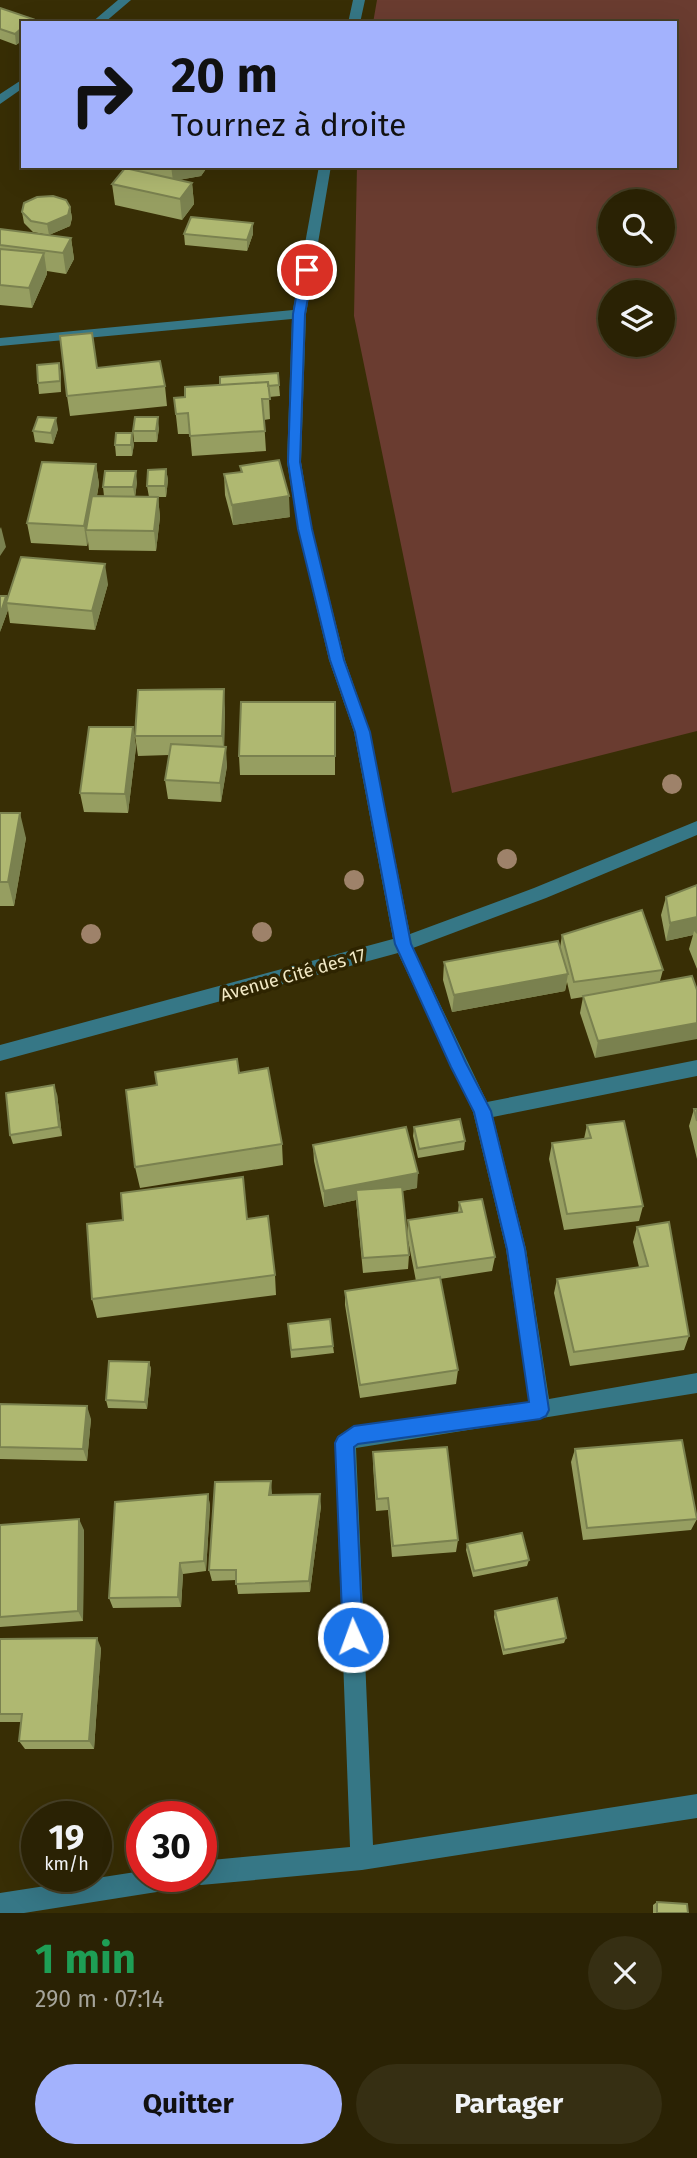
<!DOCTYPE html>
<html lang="fr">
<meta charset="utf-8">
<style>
:root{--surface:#2a2204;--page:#362f13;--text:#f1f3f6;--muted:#a5a49a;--line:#463f26;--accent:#a3b2fd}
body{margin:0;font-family:"Fira Sans",sans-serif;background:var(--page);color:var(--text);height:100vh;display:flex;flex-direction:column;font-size:26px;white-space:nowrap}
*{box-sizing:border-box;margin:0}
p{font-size:23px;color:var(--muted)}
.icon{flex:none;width:38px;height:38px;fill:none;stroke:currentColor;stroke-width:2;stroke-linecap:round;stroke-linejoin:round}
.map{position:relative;height:1913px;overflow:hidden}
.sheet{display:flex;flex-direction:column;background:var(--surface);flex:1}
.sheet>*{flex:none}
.guide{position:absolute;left:21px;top:21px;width:656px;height:147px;border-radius:0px;box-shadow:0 7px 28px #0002,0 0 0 2px var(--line);background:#a3b2fd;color:#111;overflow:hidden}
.fabs{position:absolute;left:598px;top:189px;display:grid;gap:14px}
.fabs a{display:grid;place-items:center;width:77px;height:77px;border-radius:50%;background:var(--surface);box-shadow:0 7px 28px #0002,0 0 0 2px var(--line);font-size:35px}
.speed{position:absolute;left:21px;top:1801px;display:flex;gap:14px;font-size:35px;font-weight:700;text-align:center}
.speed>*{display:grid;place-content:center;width:91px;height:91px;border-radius:50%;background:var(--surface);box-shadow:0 7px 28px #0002,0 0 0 2px var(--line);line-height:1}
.speed small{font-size:18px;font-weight:400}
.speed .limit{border:10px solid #d22;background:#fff;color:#111}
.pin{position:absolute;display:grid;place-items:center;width:60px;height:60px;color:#fff;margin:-30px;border:4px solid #fff;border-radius:50%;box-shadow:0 2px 7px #0007}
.me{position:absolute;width:77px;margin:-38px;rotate:358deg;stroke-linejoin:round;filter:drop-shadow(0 0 5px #0008)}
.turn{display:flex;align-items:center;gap:24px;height:147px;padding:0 35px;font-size:32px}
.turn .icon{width:91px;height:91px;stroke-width:2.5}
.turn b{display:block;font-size:49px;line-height:60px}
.round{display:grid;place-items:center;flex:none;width:74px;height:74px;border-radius:37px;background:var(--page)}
.headline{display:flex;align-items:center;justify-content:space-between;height:119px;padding:0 35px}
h1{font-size:42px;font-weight:700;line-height:52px;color:#1e9e55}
.cta{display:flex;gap:14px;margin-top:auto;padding:14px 35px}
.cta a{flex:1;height:80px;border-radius:42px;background:var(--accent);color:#111;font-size:28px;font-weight:700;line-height:80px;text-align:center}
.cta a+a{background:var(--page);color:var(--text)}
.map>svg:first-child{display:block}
</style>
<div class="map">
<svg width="697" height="1913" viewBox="0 0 697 1913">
<rect width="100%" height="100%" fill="#382e05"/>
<path fill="#6a3c30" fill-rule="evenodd" d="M377 0H697V731L452 793 354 316 357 166H676V23H373ZM611 201H663V254H611ZM611 292H663V345H611Z"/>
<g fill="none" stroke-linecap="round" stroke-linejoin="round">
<path fill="#367786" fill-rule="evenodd" d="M118 0H131L104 23H91Z
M353 0H365L360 23H348Z
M23 79V88L0 104V94Z
M319 166H331L306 314 301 462 312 529 345 660 370 732 410 934 534 888 697 821V835L546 898 413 948 487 1102 697 1060V1076L493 1117 526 1249 549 1399 697 1373V1393L356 1448 373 1845 697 1794V1818L362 1870 201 1885 192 1880 190 1884 182 1888 24 1913H0V1893L142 1871V1876H201V1861L350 1847 335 1443 338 1436 354 1426 529 1402 506 1249 473 1112 398 953 0 1061V1045L393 939 354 732 329 660 298 529 287 462 292 319 0 346V338L293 310Z"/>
</g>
<g fill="#9e826a">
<circle cx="672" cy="784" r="10"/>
<circle cx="507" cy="859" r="10"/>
<circle cx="354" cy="880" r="10"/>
<circle cx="262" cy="932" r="10"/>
<circle cx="91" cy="934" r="10"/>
</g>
<path fill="#969e61" d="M0 8 33 19 34 23H23V40L16 45 0 39Z
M126 166H208L201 176 178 180 192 183 194 204 182 220 115 205 112 184 126 168Z
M70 207 72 218 70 226 49 235 33 232 24 223 22 212Z
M253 223V234L247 251 185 245 184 234Z
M0 229 71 238 74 259 66 274 47 271V274L32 308 0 305Z
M59 363 61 374V392L39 394 38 383Z
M97 368 165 386 167 406 70 416 67 396Z
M279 385 280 396 269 397 270 419 264 420 266 451 192 456 190 434H178L174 398 185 397V387Z
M159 428 157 442H134L133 431Z
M58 429 53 444 35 442 33 431Z
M134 444 132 456H116L115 445Z
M96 464 99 484 97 496H104L103 487 137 482 135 497H149L147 486 166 469 168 480 166 497H158L160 517 156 551 89 550 88 541 87 546 31 543 27 523Z
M240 466 290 517 233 525 225 495 224 474 241 472Z
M108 584 95 630 10 623 8 610 0 632 6 596 7 600Z
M335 702V775H240L239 756Z
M225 708 224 747 227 766 221 802 168 799 165 780 169 755 138 756 135 736Z
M133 727 136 747 128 813 84 812 80 793Z
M0 813 26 838 14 906H0Z
M697 885V969L689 949 693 935 666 941 661 915 666 897Z
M562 935 663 970 660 981 595 1058 580 1013 583 997 571 999 567 982 565 991 452 1012 443 980 444 962 560 948Z
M239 1073 282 1144 283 1165 140 1188 135 1167Z
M57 1094 62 1136 13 1144 10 1135Z
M694 1109H697V1159L689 1126Z
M587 1125 643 1206 639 1221 564 1230 549 1159 552 1143 584 1139Z
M414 1127 465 1141 464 1150 418 1158 413 1136Z
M313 1145 417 1188 402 1191 409 1255 408 1269 363 1273 356 1200 324 1207 314 1161Z
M459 1202 495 1257 492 1271 440 1279 458 1370 456 1384 360 1398 345 1305V1291L416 1281 407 1235 408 1220 458 1213Z
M637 1227 689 1336 684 1350 570 1366 554 1293 557 1279 639 1267 633 1242Z
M275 1275 276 1295 97 1318 92 1299Z
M288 1324 333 1346 334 1353 291 1358Z
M149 1362 151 1369 147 1409 108 1408 106 1400Z
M0 1404 91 1419 87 1461 0 1459Z
M575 1449 697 1519 691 1530 583 1540 571 1462Z
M373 1452 458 1540 456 1552 392 1557 388 1510 376 1511 373 1465Z
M272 1493V1495L321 1506 310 1592 238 1594 236 1580 212 1581 209 1570Z
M208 1494 210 1506 206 1571 183 1574 181 1607 113 1608 109 1598Z
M0 1525 84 1530 83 1621 0 1627Z
M467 1544 529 1560 527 1566 473 1577 466 1550Z
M495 1611 566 1638 564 1643 503 1655 494 1617Z
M0 1639 101 1648 94 1749H25L19 1741 21 1722H0Z
M657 1902 688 1913H653V1905Z"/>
<path fill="#7a814f" d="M23 27V40L16 45 15 34Z
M171 166H208L201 176 173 181Z
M192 183 194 204 182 220 180 199Z
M70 207 72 218 70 226 49 235 47 224Z
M253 223V234L247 251V240Z
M71 238 74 259 66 274 63 253Z
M44 253 47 274 32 308 29 288Z
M59 363 61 374V392L60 381Z
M158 417 159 428 157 442 156 431Z
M56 418 58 429 53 444 51 433Z
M132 433 134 444 132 456 131 445Z
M96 464 99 484 90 530H86L88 541 87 546 84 526Z
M166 469 168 480 166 497 165 486Z
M136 471 137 482 135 498 133 487Z
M289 496 290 517 233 525 232 505Z
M158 497 160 517 156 551 154 531Z
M1 527 6 547 0 556V529Z
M105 564 108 584 95 630 92 611Z
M6 596 8 610 0 632V615Z
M224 689 225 708 224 755 222 736Z
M133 727 136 747 128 813 125 794Z
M226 747 227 766 221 802 220 783Z
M20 813 26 838 14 906 8 882Z
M697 917V934L694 931 693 935 666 941 670 923Z
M568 974 565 991 452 1012 454 995Z
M697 1023V1039L595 1058 598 1041Z
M54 1085 57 1094 62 1136 59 1127Z
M418 1173 417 1188 357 1200 356 1190V1200L324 1207V1191Z
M149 1362 151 1369 147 1409 145 1402Z
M87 1406 91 1419 87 1461 83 1449Z
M271 1481 272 1493 270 1507 269 1495Z
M208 1494 210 1506 206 1571 204 1561Z
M320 1494 321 1506 310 1592 309 1581Z
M79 1519 84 1530 83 1621 78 1611Z
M180 1563 183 1574 181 1607 178 1597Z
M97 1638 101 1648 94 1749 89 1741Z"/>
<path fill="#afb871" stroke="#7a814f" stroke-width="2" d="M0 8 33 19 28 23H23V27L15 34 0 29Z
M125 168 192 183 180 199 112 184Z
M53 196 66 200 70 207 68 215 47 224 31 221 22 212 24 203 37 197Z
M191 217 253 223 247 240 184 234Z
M0 229 71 238 63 253 0 245Z
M0 249 44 253 29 288 0 285Z
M92 333 97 368 160 361 165 386 67 396 60 336Z
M59 363 60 381 38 383 37 365Z
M278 373 279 385 268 386V382L220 385V377Z
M268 382 270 399H262L265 431 190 436 188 413 176 414 174 398 185 397V387Z
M38 417 56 418 51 433 33 431Z
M135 417H158L156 431H133Z
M116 433H132L131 445H115Z
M279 460 289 496 232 505 224 474 242 472 240 466Z
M42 462 96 464 84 526 27 523Z
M166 469 165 486H147L148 470Z
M105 471H136L133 487H103Z
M92 496 158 497 154 531 86 530Z
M21 557 105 564 92 611 6 603Z
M0 596H6L0 615Z
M224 689 222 736H135L138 690Z
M241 702H335V756H239Z
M89 727H133L125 794 80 793Z
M171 744 226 747 220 783 165 780Z
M0 813H20L8 882H0Z
M697 885V917L670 923 666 897Z
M642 910 663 970 574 982 562 935Z
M558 941 568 974 454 995 444 962Z
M692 976 697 990V1023L598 1041 583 996Z
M237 1059 239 1073 268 1068 282 1144 135 1167 126 1090 157 1085 155 1072Z
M54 1085 59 1127 10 1135 6 1093Z
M694 1109H697V1121Z
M460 1119 465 1141 419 1149 414 1127Z
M624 1121 643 1206 567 1214 552 1143 591 1138 587 1125Z
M406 1127 418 1173 324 1191 313 1145Z
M243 1177 247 1219 268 1216 275 1275 92 1299 87 1224 123 1220 121 1193Z
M402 1187 409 1255 363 1258 356 1190Z
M482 1199 495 1257 417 1268 408 1220 462 1212 459 1202Z
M669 1222 689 1336 574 1352 557 1279 648 1266 637 1227Z
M440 1277 458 1370 360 1385 345 1291Z
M330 1319 333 1346 291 1350 288 1324Z
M109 1361 149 1362 145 1402 106 1400Z
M0 1404 87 1406 83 1449 0 1447Z
M682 1440 697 1519 587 1528 575 1449Z
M447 1447 458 1540 393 1546 388 1498 377 1499 373 1452Z
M271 1481 269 1495 320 1494 309 1581 236 1584V1570H209L215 1482Z
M208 1494 204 1561 180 1563 178 1597 109 1598 115 1502Z
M79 1519 78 1611 0 1617V1525Z
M522 1533 529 1560 474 1571 467 1544Z
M557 1598 566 1638 504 1650 495 1611Z
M97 1638 89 1741H19L22 1714H0V1639Z
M657 1902 687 1904 688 1913H657Z"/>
<path fill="#1a73e8" stroke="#114b97" stroke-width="2" d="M307 266 313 270 305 314 300 462 312 529 344 660 370 732 411 944 466 1063 491 1111 525 1249 549 1410 546 1416 540 1419 358 1444 354 1447 363 1637 360 1644 353 1647 346 1644 343 1637 335 1443 338 1437 354 1426 529 1402 507 1249 474 1112 451 1067 395 944 355 732 330 660 298 529 288 462 293 314 301 270Z"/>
<g text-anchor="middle" stroke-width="7" stroke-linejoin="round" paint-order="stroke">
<g font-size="18" fill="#f2e9c5" stroke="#2e2400">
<text transform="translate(293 975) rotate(-16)" y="6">Avenue Cité des 17</text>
</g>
</g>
</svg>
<div class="fabs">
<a><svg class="icon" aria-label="search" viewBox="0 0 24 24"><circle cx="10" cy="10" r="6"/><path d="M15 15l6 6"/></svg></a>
<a><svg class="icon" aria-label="layers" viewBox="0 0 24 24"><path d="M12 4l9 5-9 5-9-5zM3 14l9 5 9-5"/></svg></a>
</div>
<div class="speed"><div>19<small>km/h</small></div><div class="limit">30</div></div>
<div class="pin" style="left:307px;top:270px;background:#d93025"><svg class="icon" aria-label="arrive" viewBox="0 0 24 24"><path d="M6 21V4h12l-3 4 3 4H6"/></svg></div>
<svg class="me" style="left:353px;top:1637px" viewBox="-20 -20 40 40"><circle r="17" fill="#1a73e8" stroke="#fff" stroke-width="3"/><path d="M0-11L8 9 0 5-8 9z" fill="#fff"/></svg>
<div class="guide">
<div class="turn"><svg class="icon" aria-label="right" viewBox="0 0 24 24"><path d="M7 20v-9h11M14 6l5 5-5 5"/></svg><div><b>20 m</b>Tournez à droite</div></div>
</div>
</div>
<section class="sheet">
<div class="headline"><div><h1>1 min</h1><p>290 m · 07:14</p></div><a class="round"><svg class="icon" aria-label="close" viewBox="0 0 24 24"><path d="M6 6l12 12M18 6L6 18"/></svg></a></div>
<div class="cta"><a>Quitter</a><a>Partager</a></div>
</section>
